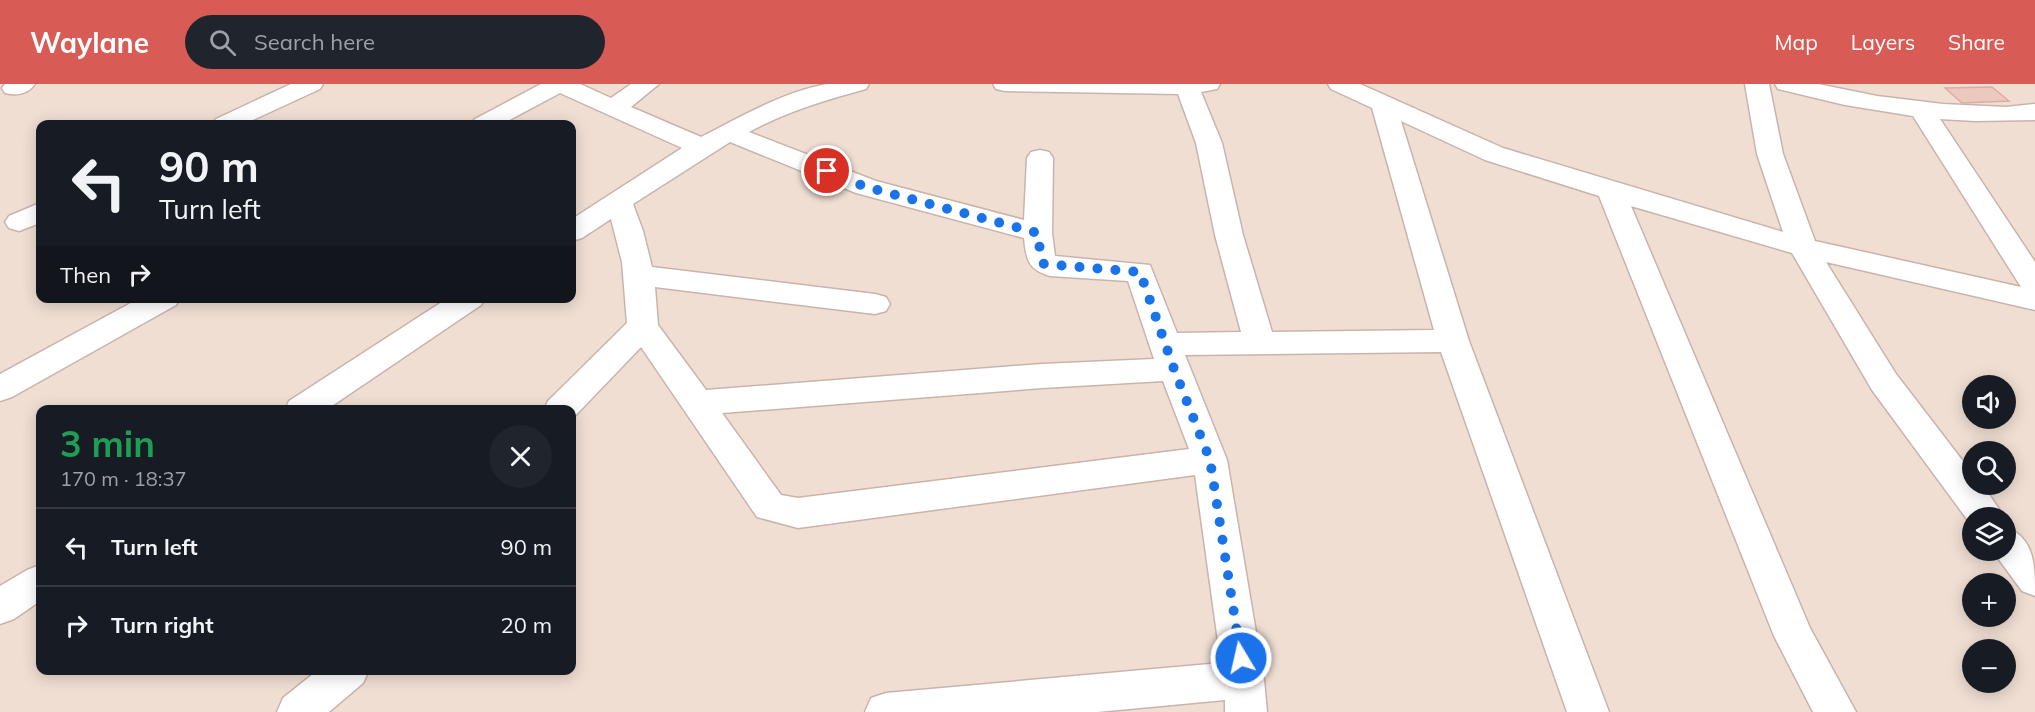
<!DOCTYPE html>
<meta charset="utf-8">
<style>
:root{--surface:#171b24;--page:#20242c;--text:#f1f3f6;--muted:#9ea1a6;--line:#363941;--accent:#d85b55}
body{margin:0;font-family:Mulish,sans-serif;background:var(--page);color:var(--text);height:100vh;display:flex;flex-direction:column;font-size:22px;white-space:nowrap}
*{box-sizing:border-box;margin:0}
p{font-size:20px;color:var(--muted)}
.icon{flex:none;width:33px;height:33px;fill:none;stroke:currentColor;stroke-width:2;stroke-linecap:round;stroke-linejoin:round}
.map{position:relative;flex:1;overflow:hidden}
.panel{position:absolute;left:36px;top:321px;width:540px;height:270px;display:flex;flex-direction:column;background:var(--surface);border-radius:12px;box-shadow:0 3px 15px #0003}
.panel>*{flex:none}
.guide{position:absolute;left:36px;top:36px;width:540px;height:183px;border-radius:12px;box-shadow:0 3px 15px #0003;background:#171b24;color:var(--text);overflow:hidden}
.buttons{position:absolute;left:1962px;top:291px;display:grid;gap:12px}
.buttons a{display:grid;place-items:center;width:54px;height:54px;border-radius:50%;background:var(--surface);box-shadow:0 3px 15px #0003;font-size:30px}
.pin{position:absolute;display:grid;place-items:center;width:51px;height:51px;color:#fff;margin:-26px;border:3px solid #fff;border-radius:50%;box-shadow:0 2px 6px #0007}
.me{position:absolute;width:66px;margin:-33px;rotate:351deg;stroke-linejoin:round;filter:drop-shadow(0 0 4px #0008)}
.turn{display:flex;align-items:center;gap:21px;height:126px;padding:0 24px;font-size:27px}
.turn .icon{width:78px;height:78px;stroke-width:2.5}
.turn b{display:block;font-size:42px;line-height:51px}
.then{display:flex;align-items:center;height:57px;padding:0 24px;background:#0003;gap:12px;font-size:22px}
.round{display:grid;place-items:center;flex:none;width:63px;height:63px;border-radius:32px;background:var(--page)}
.headline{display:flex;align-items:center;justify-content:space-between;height:102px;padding:0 24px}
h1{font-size:36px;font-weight:700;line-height:45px;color:#1e9e55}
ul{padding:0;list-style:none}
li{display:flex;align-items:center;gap:18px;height:78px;padding:0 24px;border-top:2px solid var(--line)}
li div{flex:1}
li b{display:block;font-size:22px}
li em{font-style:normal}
header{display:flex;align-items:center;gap:36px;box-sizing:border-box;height:84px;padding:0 30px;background:var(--accent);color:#fff}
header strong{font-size:28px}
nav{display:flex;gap:33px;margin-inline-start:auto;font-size:21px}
.search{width:420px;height:54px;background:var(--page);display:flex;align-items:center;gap:15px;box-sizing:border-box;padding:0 21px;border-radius:33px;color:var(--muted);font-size:22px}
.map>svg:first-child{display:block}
</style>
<header>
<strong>Waylane</strong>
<div class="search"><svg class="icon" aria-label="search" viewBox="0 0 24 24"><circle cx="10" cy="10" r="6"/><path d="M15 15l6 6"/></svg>Search here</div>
<nav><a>Map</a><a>Layers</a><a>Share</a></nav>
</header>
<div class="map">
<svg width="2035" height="628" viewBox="0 0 2035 628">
<rect width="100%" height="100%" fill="#faeee4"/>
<path fill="#f0ded3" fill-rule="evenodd" d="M0 0H2035V628H0ZM40 40H572V214H40ZM1972 302H2006V334H1972ZM40 326H572V586H40ZM1972 368H2006V400H1972ZM1972 434H2006V466H1972ZM1972 500H2006V532H1972ZM1972 566H2006V598H1972Z"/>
<path fill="#ecc9bf" stroke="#ddada1" stroke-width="1.5" d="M1992 3 2009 17 1962 19 1945 4Z"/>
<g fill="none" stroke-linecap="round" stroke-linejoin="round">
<g stroke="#c9b4ac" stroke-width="3">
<path id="minor" d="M5 0H35C28 10 17 12 5 9L2 4Z
M291 0H323L320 5 244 40H212L216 35Z
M541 0H580L611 14 631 0H659L631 23 701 53C740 33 783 8 827 0 840 0 855 0 869 0L866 5C825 16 786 28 749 48L876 97 1024 136 1027 74 1031 68 1040 66 1049 68 1053 74 1052 149 1055 172 1150 181 1177 249 1241 248 1215 151 1196 59 1178 10 1005 7 996 5 993 0H1220L1217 5 1201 8 1222 59 1243 151 1272 248 1434 246 1372 24 1331 5 1328 0H1360L1503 64 1783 148 1757 70 1745 0H1769L1783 70 1815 157 2021 203 1913 32 1845 21 1778 5 1775 0H1818L1877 12 1943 20 2006 23 2035 20V36L1975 37 1940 35 2035 178V226L1826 178 1896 290 1972 389V400H1982L2005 434H1972V442L1872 306 1792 169 1631 122 1810 544 1856 628H1813L1774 552 1599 112 1485 76 1401 37 1469 257 1609 628H1567L1441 268 1185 271 1227 376 1264 596 1267 628H1225V616L1097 628H865L871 614 886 609 1221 579 1195 391 798 444 757 433 641 263 572 335V326H544L548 317 627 239 622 178 611 135 582 154 572 157V135L682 64 560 9 502 40H471L475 35ZM730 58 856 109 1024 154C1026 175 1028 186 1050 192L1128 197 1154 275 1042 280 706 306 658 241 655 203 875 230 886 227 890 220 886 213 875 210 652 183 643 147 633 120ZM1163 297 1189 365 798 414 781 411 722 329 1042 304Z
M40 119V139L19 147 9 144 5 138 9 132Z
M140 214H180L176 221 12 313 0 317V290Z
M448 214H485L481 221 326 326H285L289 317Z
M2006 443C2035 455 2035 481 2035 512L2022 507 1992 466H2006Z
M40 481V517L14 535 0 540V502L27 486Z
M318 586H369L363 599 329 628H277L283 614Z"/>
</g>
<use href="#minor" fill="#fff" fill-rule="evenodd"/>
</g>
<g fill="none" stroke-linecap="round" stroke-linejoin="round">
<path stroke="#1a73e8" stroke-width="10" stroke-dasharray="0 18" d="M827 87 866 103 1038 149 1041 176 1044 180 1140 188 1174 285 1210 376 1241 574"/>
</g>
</svg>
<div class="buttons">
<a><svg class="icon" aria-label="sound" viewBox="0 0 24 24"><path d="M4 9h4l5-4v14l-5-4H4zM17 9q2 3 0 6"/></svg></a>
<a><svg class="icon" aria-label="search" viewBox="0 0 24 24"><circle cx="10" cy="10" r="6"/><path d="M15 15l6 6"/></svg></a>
<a><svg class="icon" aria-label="layers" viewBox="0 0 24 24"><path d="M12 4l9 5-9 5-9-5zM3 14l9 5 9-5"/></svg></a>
<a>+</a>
<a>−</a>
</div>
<div class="pin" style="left:827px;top:87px;background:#d93025"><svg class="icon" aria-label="arrive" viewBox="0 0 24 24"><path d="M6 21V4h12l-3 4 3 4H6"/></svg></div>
<svg class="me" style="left:1241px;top:574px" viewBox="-20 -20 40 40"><circle r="17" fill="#1a73e8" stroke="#fff" stroke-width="3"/><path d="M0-11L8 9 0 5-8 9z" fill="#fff"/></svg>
<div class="guide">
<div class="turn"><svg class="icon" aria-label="left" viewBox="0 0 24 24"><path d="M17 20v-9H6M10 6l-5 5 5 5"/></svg><div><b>90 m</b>Turn left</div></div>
<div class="then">Then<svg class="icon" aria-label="right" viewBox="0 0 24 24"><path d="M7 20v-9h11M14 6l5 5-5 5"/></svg></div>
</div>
<section class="panel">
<div class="headline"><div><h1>3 min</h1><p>170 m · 18:37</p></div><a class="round"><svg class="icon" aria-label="close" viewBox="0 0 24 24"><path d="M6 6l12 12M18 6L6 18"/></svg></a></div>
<ul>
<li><svg class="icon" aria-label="left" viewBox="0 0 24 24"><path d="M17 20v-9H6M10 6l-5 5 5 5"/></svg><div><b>Turn left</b></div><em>90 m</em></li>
<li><svg class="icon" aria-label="right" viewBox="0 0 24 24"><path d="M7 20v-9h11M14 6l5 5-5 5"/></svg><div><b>Turn right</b></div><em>20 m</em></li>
</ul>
</section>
</div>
